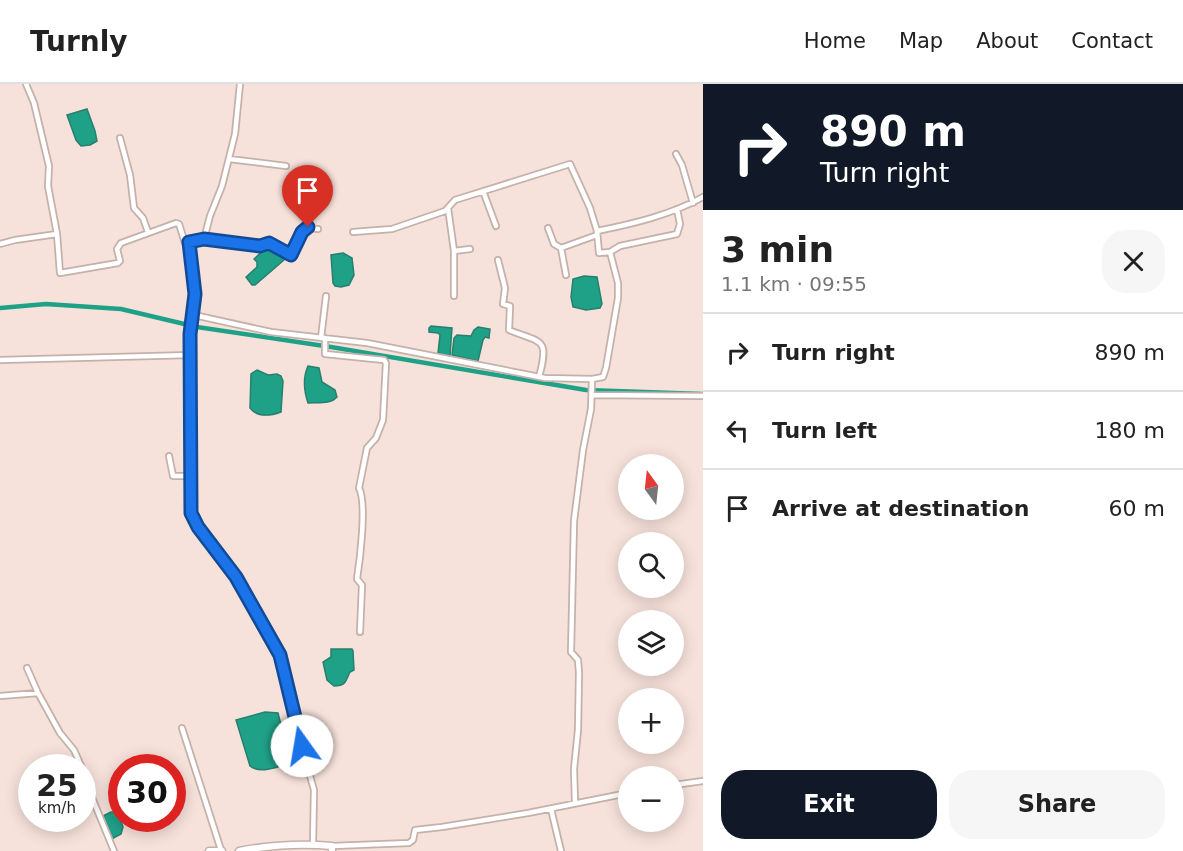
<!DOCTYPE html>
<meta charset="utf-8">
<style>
:root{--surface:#fff;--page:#f6f6f6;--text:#222;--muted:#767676;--line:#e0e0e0;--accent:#111827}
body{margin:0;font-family:"DejaVu Sans",sans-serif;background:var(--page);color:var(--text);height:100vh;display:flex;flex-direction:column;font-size:22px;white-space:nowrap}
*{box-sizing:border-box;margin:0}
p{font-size:20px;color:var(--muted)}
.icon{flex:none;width:33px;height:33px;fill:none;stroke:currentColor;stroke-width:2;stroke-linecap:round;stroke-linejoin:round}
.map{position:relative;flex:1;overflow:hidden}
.sheet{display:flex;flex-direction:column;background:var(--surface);width:480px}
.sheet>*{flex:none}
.banner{background:#111827;color:#fff;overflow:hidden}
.needle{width:39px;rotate:345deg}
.fabs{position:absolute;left:618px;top:370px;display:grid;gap:12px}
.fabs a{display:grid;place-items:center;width:66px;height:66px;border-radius:50%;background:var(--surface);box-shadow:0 3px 15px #0003;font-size:30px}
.speed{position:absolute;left:18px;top:670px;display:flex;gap:12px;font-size:30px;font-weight:700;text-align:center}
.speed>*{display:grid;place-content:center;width:78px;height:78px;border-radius:50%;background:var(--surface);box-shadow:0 3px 15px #0003;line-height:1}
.speed small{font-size:15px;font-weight:400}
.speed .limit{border:9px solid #d22;background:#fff;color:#111}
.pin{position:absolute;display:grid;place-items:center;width:51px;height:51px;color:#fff;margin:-62px -26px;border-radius:50% 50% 50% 0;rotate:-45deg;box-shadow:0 0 6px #0007}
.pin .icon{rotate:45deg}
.me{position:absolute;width:66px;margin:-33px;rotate:347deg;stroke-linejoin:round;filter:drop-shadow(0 0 4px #0008)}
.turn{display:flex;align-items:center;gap:21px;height:126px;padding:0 18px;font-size:27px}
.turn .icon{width:78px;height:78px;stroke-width:2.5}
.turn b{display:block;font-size:42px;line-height:51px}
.round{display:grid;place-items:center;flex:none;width:63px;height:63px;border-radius:24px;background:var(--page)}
.summary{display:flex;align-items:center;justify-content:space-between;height:102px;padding:0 18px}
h1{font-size:36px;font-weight:600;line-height:45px}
.button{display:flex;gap:12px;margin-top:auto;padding:12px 18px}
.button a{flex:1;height:69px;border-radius:24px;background:var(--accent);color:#fff;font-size:24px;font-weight:600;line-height:69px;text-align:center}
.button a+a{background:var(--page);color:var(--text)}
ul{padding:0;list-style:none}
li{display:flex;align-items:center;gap:18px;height:78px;padding:0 18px;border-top:2px solid var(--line)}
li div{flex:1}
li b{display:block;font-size:22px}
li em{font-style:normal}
header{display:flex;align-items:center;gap:36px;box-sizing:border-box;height:84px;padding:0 30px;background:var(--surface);border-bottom:2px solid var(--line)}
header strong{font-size:28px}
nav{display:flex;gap:33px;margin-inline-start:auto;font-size:21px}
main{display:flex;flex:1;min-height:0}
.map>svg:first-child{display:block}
</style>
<header>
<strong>Turnly</strong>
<nav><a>Home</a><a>Map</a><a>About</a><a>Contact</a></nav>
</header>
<main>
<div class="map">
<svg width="703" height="767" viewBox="0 0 703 767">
<rect width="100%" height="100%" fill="#f7e2db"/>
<path fill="#1fa188" stroke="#277f6d" stroke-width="1.5" d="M87 25 95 47 97 57 90 61 81 62 76 56 67 31Z
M267 163H271L284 173V176L255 201H252L246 193 257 183V178L254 175Z
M343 169 352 174 354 191 349 201 341 203 335 202 333 199 331 171Z
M584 192 597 193 602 220 600 224 586 226 573 223 571 213 573 195Z
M431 242 452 244 450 272H445L438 269 440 251 438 249 429 248V244Z
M478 243 490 245 489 254 485 253 483 256 478 277 452 271 454 254 457 251 471 252 474 246Z
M308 282 319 284 322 298 335 306 337 313C330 321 317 318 308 319 304 307 303 293 308 282Z
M257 286 268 291 277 290 281 292 283 297 281 328C270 332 258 334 250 324L251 290Z
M331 565H352L353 567 354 586 350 588C345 598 347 601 334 602L327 596 323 578 331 573Z
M265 628 278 629 289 672 285 680C275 685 258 689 250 682L236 636Z
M111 728H118L123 743 121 750 110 756 103 732Z"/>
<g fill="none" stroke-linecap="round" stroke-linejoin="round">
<path stroke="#1fa188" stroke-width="4.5" d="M0 224 46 220 121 225 197 243 331 263 586 306 703 310"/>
<g stroke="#c4b1aa" stroke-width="8">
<path id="street" d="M26 0 34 19 49 82 48 102 57 150 60 189 118 179 120 177 117 165 121 159 176 139 179 140 185 159 204 155 210 132 222 102 235 50 240 0
M120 54 130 91 134 124 143 134 148 148
M676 70 682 81 693 119
M229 75 286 82
M483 107 496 142
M448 124 454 167 470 165
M548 144 554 160 561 164 597 151
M353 148 392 145 445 127 455 116 570 80 590 124 597 147C632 140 671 131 703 113
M204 155 260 162 269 159 291 171 304 144 318 145
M189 158 195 210 194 231 271 248 367 259 545 294 592 295 603 293 606 284 618 214V199L610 168 599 169 597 147
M0 160 15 156 57 150
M561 164 566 191
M454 167V212
M610 168 620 162 677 150 680 140 677 125
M498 176 505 204 503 220 510 222 509 246C541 259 550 253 539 293
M194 231 190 250 191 429 193 436 236 493 280 571 289 603 298 649 314 706 313 760
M321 254 326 212
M325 254V270L384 276 386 279 383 336 376 354 367 364 359 404C367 419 360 476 357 495L362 501 360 548
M0 276 191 271
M592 311 703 312
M169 372 173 392H192
M27 584 38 609
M0 612 38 609 60 649 74 666 82 684
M182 644 221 766
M82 686 93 716 114 767
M674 701 703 697
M575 719 574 685 578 646 579 589 578 576 571 568 574 437 583 366 591 325 592 295
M551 725 561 767
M332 762 409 759 413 756 415 746 442 743 528 729 628 709"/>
</g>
<g stroke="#c4b1aa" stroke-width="9">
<path id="secondary" d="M209 767H222
M239 767C270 761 301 759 332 762V767"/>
</g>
<use href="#street" stroke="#fff" stroke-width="4.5"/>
<use href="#secondary" stroke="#fff" stroke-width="6"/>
</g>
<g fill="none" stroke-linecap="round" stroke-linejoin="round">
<g stroke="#114b97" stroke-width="15">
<path id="route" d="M302 662 280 571 236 493 198 443 191 429 190 250 195 210 189 158 204 155 260 162 269 159 291 171 302 148 308 143"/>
</g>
<use href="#route" stroke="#1a73e8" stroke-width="10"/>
</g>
</svg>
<div class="fabs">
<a><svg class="needle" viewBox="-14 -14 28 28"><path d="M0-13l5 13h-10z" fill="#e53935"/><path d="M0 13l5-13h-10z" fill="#767676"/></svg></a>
<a><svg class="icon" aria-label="search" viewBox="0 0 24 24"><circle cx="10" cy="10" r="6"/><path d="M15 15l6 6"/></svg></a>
<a><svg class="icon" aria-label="layers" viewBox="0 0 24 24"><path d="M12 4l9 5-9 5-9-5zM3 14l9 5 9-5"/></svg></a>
<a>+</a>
<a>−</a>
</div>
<div class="speed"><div>25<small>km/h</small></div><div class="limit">30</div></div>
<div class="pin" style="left:308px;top:143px;background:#d93025"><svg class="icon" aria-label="arrive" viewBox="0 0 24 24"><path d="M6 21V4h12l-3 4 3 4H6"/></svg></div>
<svg class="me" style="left:302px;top:662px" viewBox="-20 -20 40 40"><circle r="19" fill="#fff"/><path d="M0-13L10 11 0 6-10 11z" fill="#1a73e8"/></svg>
</div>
<section class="sheet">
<div class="banner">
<div class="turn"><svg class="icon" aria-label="right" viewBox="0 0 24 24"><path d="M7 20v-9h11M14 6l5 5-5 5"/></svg><div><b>890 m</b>Turn right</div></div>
</div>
<div class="summary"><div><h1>3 min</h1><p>1.1 km · 09:55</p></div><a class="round"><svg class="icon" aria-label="close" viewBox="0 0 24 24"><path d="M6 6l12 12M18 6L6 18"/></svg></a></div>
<ul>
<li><svg class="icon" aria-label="right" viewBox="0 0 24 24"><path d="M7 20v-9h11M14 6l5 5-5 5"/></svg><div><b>Turn right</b></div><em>890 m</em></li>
<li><svg class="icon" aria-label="left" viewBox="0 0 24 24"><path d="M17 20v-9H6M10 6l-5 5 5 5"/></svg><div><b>Turn left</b></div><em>180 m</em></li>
<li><svg class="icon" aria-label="arrive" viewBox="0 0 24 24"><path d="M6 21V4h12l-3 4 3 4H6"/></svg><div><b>Arrive at destination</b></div><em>60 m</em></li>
</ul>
<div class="button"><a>Exit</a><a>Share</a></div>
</section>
</main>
